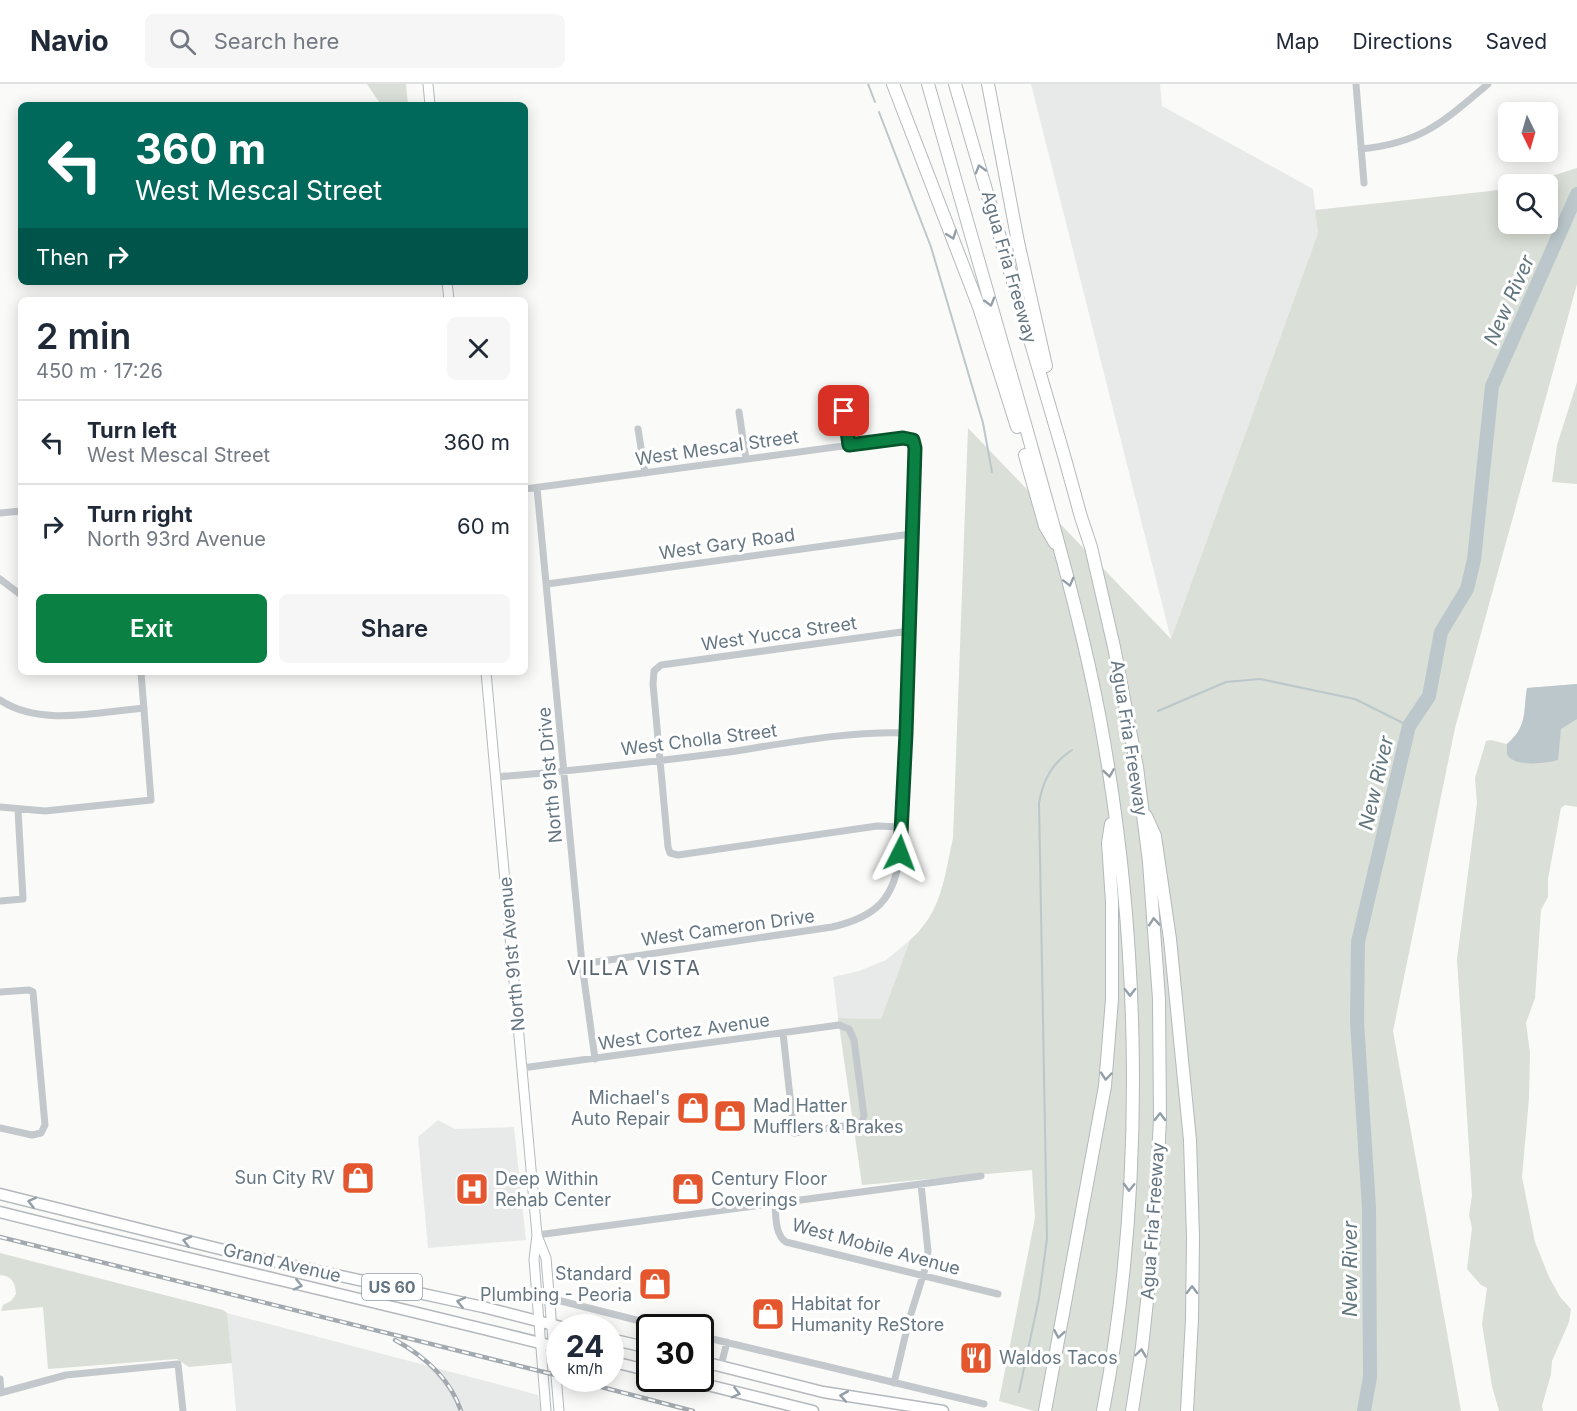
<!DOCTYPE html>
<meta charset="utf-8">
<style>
:root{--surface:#fff;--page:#f6f6f7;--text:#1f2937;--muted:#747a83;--line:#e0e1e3;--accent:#0b8043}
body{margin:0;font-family:Inter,sans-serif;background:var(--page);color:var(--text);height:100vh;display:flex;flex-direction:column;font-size:22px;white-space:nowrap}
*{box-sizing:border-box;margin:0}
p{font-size:20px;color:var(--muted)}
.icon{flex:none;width:33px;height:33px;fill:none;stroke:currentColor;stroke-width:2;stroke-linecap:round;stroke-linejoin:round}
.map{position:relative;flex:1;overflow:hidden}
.drawer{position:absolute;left:18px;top:213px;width:510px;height:378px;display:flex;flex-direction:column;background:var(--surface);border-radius:9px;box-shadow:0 3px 15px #0003}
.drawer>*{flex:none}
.top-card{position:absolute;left:18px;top:18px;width:510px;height:183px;border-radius:9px;box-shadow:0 3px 15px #0003;background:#00695c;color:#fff;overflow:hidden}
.needle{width:39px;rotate:175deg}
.fabs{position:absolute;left:1498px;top:18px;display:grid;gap:12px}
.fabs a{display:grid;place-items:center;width:60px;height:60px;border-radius:9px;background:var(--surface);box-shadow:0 3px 15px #0003;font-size:30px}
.speed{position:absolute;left:546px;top:1230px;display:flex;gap:12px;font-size:30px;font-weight:700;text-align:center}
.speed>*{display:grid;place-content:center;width:78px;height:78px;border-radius:50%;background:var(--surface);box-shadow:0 3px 15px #0003;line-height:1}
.speed small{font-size:15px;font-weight:400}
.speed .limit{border:3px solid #111;border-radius:9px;background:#fff;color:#111}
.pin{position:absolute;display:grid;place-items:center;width:51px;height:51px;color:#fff;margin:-26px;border-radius:12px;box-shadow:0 3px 9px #0006}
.me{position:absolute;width:66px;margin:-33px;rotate:3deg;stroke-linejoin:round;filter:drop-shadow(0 0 4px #0008)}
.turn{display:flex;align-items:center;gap:21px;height:126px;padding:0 18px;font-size:27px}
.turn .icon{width:78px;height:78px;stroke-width:2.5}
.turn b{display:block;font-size:42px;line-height:51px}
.then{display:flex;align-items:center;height:57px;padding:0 18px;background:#0003;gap:12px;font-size:22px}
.round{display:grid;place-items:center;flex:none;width:63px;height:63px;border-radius:9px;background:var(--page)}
.overview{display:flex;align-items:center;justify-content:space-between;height:102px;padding:0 18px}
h1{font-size:36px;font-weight:600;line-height:45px}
.primary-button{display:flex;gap:12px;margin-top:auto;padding:12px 18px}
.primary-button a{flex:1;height:69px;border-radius:9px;background:var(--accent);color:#fff;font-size:24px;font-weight:600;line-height:69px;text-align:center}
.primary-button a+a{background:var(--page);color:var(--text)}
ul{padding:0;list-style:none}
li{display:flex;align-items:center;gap:18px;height:84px;padding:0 18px;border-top:2px solid var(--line)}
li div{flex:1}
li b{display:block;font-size:22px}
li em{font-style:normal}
header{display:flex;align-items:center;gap:36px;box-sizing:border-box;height:84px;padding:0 30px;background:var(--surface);border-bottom:2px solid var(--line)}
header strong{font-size:28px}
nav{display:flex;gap:33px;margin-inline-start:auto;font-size:21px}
.search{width:420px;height:54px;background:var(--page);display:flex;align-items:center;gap:15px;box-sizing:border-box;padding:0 21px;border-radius:9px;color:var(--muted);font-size:22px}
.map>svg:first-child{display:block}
</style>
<header>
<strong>Navio</strong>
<div class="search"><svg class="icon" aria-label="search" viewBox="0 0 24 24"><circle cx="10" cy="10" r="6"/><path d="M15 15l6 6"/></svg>Search here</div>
<nav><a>Map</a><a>Directions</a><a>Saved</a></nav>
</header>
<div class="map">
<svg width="1577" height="1327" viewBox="0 0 1577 1327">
<rect width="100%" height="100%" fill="#fafaf8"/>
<path fill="#e8e9e9" d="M1031 0H1160L1162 22 1313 105 1318 149 1171 555Z
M910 856 881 935 838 934 833 893 859 887 886 876Z
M438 1036 455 1045 514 1043 526 1156 428 1164 418 1053Z
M227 1229 538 1311 541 1327H236Z"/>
<path fill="#dadfd7" d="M367 0H406L408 21H381Z
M1577 84V200L1455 644 1393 947 1461 1327H1034L999 1317 1035 1134 1032 1086 862 1101 838 934 881 935 910 856C942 828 944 794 953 754L968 344 1171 555 1318 149 1315 126 1509 105V140H1548V100H1526Z
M1577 298V400L1552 398 1557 361Z
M1577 600V723L1565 721 1561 724 1548 795V813L1541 826 1535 914 1526 939 1530 969 1529 1014 1522 1093 1535 1158 1549 1193 1560 1213 1571 1225 1569 1238 1552 1277 1551 1290 1542 1322 1543 1327H1499L1492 1302 1482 1240 1487 1204 1481 1201 1467 1185 1472 1144 1469 1131 1472 1112 1457 875 1477 719 1475 694 1486 657 1491 656 1507 660C1528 642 1523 628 1527 604Z
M0 1169 223 1226 227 1229 232 1279 189 1283 177 1275 48 1285 43 1223 1 1227 3 1221 11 1217 16 1210C15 1198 12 1192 0 1191Z"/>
<path fill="#bbc7cb" d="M1577 600V635L1561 645 1558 676C1547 679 1513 684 1507 670 1507 669 1507 661 1507 660 1528 642 1523 628 1527 604Z"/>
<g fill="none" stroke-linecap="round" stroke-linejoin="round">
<path stroke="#bbc7cb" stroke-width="2" d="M868 0 875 18
M879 28 931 163 983 339 992 388
M1158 627 1226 598 1260 595 1355 615 1409 642
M1019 1308 1039 1214 1047 1154 1039 719C1043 696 1052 679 1072 666"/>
<path stroke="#bbc7cb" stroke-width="14" d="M1364 1327 1370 1293 1369 1124 1357 938 1358 858 1409 642 1429 612 1441 548 1467 505 1474 476 1492 302 1577 110"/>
<g stroke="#b3babf" stroke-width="11">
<path id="secondary" d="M428 0 430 21
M447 198 449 216
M486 588 537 1151 534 1175 546 1327
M538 1154 546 1174 559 1327"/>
</g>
<g stroke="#b4b9bd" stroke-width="13">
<path id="trunk" d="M0 1110 244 1171 483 1223 565 1244
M0 1128C186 1175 374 1217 560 1264
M610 1255 650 1264
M610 1277 650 1287
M700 1277 823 1308 943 1327
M679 1294 813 1327"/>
</g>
<g stroke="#b4b9bd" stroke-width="14">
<path id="motorway" d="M893 0 979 223 1017 343
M928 0C960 113 993 227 1025 340 1052 436 1080 532 1099 630 1141 853 1146 1104 1103 1327
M955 0 1065 375 1081 433 1091 463 1114 563 1137 683 1149 778 1159 915 1160 1035 1154 1153 1142 1263 1132 1327
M988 0 1018 158 1046 282
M1025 371 1045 442 1055 459
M1146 732 1155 752 1170 855 1190 1056 1193 1153 1192 1235 1187 1327
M1045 1327 1105 1002 1112 915V818L1108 759 1111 740"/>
</g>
<path stroke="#c3c8cc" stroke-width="7" d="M1356 0 1364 99
M1361 65C1422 59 1443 38 1488 0
M842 310 849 361
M739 328 746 375
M638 345 645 389
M537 404 582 880 595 975
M525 405 902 354 913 356 915 364 906 649 900 769C895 815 876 833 832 843L582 880
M0 429 21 427
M0 495 21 511
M547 500 911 450
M0 616C40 643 99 628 144 624
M496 693C574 687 651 678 729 668 787 659 847 647 906 649
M0 723 45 727 151 716 141 588
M901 743 877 742 678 771 670 769 668 763 653 600 654 587 661 581 909 547
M0 817 23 815 18 726
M0 908 29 906 33 908 45 1041 41 1049 32 1051 0 1044
M522 984 839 941 849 945 854 956 864 1032 862 1038 858 1040 794 1049 783 949
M775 1120C776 1133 775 1151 786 1158L998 1210
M537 1151 981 1092
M549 1214 668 1244
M700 1252 984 1320
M721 1282 727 1258
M0 1295 1 1308
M894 1299 909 1236 926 1182 928 1167 921 1100
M0 1309 66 1291 178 1280 183 1327"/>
<use href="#secondary" stroke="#fff" stroke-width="9"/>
<use href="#trunk" stroke="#fff" stroke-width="10"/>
<use href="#motorway" stroke="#fff" stroke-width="12"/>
<g stroke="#a2aab0" stroke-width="4.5">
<path id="rail" d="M0 1153 560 1292
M395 1256C424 1272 450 1294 461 1327
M567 1294 693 1327"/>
</g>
<use href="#rail" stroke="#fff" stroke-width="2" stroke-dasharray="7" stroke-linecap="butt"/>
</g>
<defs><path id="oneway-chevron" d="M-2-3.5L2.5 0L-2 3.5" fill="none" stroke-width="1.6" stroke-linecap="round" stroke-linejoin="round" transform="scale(1.5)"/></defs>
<g stroke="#939fa8">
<use href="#oneway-chevron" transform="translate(980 85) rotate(-106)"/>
<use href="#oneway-chevron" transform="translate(952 151) rotate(70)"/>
<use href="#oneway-chevron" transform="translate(990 218) rotate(74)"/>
<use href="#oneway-chevron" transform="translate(1069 498) rotate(76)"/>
<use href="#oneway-chevron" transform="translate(1109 689) rotate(81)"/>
<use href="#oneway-chevron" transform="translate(1154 838) rotate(-94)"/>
<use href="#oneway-chevron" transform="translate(1130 908) rotate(89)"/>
<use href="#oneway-chevron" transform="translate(1106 992) rotate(95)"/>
<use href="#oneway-chevron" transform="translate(1160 1033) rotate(-89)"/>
<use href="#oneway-chevron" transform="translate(1129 1103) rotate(92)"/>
<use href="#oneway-chevron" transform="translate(32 1118) rotate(-166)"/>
<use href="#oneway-chevron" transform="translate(187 1157) rotate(-166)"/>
<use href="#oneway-chevron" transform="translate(298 1201) rotate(13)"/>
<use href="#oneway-chevron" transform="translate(1192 1206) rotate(-89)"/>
<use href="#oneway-chevron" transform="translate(461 1218) rotate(-167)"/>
<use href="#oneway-chevron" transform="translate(1059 1250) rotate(100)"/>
<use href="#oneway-chevron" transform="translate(1141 1269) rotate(-82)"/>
<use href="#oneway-chevron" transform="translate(736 1309) rotate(14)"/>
<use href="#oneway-chevron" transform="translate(844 1312) rotate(-170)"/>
</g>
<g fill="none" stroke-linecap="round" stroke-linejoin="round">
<g stroke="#07532c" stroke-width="15">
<path id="route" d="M844 327 849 361 903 354 913 356 915 364 906 649 900 769"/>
</g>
<use href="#route" stroke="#0b8043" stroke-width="10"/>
</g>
<defs>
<g id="shop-square" transform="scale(1.725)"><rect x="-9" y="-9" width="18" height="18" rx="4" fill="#e4572e" stroke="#fff"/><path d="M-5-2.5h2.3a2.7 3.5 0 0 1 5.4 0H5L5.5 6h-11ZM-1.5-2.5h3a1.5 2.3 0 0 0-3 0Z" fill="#fff"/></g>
<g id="hospital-square" transform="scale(1.725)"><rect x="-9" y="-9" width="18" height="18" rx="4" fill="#e4572e" stroke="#fff"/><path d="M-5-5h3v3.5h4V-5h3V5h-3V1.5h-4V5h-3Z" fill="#fff"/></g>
<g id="restaurant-square" transform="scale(1.725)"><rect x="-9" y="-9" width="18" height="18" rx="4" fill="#e4572e" stroke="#fff"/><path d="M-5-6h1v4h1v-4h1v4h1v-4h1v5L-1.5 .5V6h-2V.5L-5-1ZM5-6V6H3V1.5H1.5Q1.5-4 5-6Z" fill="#fff"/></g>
</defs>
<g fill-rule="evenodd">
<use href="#shop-square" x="693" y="1024"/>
<use href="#shop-square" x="730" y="1032"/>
<use href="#shop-square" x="358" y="1094"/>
<use href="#hospital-square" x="472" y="1105"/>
<use href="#shop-square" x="688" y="1105"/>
<use href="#shop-square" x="655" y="1200"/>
<use href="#shop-square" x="768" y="1230"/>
<use href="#restaurant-square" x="976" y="1274"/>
</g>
<g text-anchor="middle" stroke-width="6" stroke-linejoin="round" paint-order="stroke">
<rect fill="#fff" stroke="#939fa8" stroke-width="1.5" x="362" y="1190" width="60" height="26" rx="4.5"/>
<g font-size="16" font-weight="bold" fill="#657683">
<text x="392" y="1209">US 60</text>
</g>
<g font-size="18" fill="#657683" stroke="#fff">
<text transform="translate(1009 183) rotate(74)" y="6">Agua Fria Freeway</text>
<text transform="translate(717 364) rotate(-8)" y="6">West Mescal Street</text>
<text transform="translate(727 460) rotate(-8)" y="6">West Gary Road</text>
<text transform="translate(779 550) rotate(-8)" y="6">West Yucca Street</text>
<text transform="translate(1129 654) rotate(81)" y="6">Agua Fria Freeway</text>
<text transform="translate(699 656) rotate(-7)" y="6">West Cholla Street</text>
<text transform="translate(550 691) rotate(-95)" y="6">North 91st Drive</text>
<text transform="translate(728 844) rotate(-8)" y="6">West Cameron Drive</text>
<text transform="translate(512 870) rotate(-95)" y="6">North 91st Avenue</text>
<text transform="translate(684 948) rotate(-8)" y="6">West Cortez Avenue</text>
<text transform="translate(1153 1137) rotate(-86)" y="6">Agua Fria Freeway</text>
<text transform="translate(876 1163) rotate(15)" y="6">West Mobile Avenue</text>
<text transform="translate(282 1179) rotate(13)" y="6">Grand Avenue</text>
</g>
<g font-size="18" fill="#657683" stroke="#fff" text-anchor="start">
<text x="670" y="1020" text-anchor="end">Michael's<tspan x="670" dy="21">Auto Repair</tspan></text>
<text x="753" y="1028">Mad Hatter<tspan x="753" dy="21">Mufflers &amp; Brakes</tspan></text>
<text x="335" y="1100" text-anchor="end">Sun City RV</text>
<text x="495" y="1101">Deep Within<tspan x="495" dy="21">Rehab Center</tspan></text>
<text x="711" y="1101">Century Floor<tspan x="711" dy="21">Coverings</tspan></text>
<text x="632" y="1196" text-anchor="end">Standard<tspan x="632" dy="21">Plumbing - Peoria</tspan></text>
<text x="791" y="1226">Habitat for<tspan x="791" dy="21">Humanity ReStore</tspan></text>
<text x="999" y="1280">Waldos Tacos</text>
</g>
<g font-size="20" font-style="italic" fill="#60757c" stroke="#fff">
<text transform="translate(1509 216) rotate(-66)" y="7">New River</text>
<text transform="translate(1376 699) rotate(-77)" y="7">New River</text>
<text transform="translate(1350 1185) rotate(-90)" y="7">New River</text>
</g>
<g font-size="20" letter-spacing="1.5" fill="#57646e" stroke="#fff">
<text x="634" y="891">VILLA VISTA</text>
</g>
</g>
</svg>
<div class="fabs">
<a><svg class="needle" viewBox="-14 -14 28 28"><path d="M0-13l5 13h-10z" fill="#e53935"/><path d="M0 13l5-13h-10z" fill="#747a83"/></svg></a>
<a><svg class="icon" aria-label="search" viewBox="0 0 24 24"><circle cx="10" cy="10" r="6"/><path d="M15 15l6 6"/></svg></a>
</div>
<div class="speed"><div>24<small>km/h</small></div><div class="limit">30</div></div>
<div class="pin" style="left:844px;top:327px;background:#d93025"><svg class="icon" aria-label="arrive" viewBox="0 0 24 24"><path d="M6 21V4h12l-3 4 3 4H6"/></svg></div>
<svg class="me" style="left:900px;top:769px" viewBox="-20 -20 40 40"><path d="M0-17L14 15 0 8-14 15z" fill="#0b8043" stroke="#fff" stroke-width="4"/></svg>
<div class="top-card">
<div class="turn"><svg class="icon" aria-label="left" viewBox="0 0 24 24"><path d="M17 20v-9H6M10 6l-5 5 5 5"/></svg><div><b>360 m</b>West Mescal Street</div></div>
<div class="then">Then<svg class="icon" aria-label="right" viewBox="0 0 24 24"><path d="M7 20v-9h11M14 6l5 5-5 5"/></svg></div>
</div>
<section class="drawer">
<div class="overview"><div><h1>2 min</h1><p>450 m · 17:26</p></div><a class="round"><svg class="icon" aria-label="close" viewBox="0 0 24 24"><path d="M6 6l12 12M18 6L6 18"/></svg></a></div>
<ul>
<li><svg class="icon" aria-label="left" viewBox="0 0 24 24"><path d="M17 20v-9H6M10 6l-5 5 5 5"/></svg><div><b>Turn left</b><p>West Mescal Street</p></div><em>360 m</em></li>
<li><svg class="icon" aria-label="right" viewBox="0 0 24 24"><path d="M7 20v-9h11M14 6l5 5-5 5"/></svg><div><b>Turn right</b><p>North 93rd Avenue</p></div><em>60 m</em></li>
</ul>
<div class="primary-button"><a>Exit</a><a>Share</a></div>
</section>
</div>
